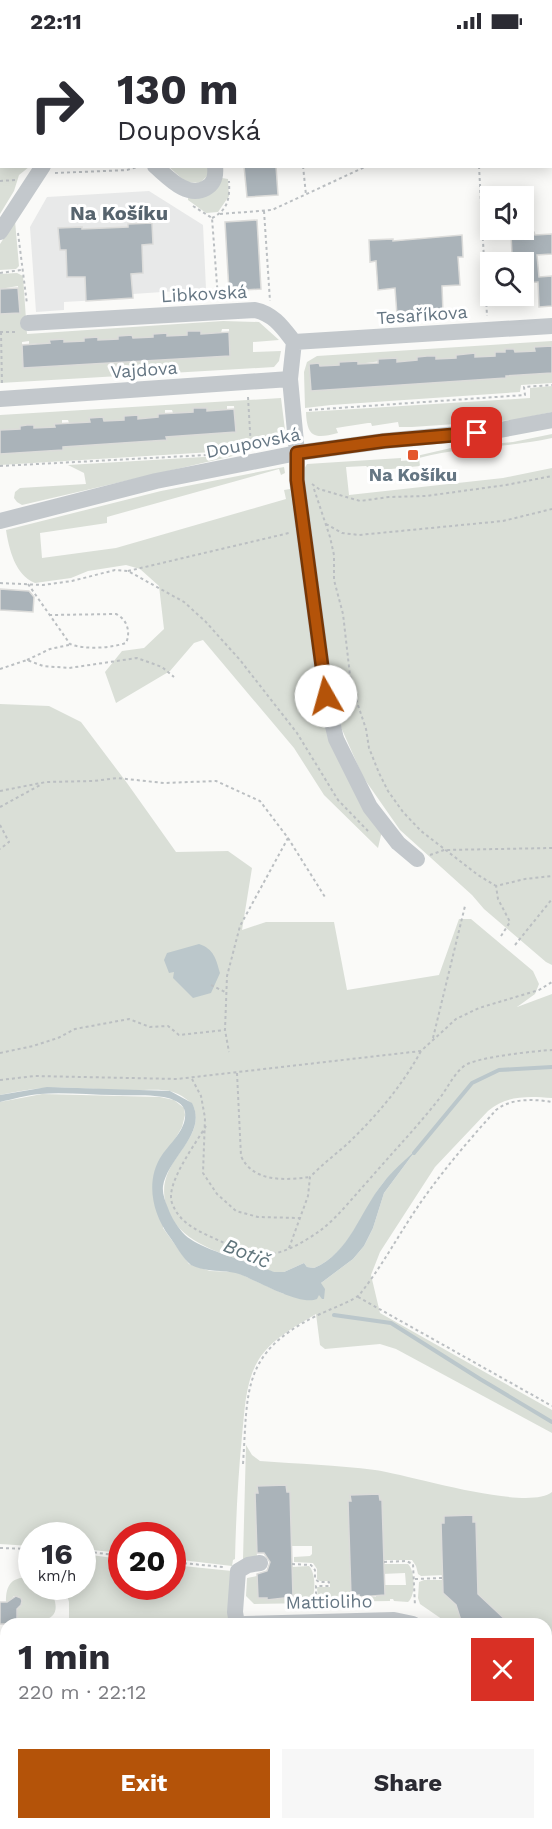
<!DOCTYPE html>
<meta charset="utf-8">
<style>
:root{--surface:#fff;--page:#f7f7f7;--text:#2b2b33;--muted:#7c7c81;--accent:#b45309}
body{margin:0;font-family:"Work Sans",sans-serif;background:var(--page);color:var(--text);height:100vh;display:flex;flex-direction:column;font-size:22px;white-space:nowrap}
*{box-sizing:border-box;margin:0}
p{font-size:20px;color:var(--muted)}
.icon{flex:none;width:33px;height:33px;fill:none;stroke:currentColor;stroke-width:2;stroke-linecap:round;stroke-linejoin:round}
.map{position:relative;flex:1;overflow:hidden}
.panel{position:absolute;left:0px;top:1576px;width:552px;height:212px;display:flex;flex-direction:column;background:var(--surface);border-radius:18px 18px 0 0;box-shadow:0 3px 15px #0003}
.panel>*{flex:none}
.guide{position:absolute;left:0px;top:0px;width:552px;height:126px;box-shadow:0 3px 15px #0003;background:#fff;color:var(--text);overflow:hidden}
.controls{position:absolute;left:480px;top:144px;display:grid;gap:12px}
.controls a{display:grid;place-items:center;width:54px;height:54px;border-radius:0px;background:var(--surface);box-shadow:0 3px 15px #0003;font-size:30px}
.speed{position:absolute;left:18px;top:1480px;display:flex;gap:12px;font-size:30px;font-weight:700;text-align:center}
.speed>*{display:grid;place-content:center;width:78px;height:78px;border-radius:50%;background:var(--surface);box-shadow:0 3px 15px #0003;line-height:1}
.speed small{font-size:15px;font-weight:400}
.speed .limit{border:9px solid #d22;background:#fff;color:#111}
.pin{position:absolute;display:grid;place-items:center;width:51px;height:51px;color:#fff;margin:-26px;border-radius:12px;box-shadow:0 3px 9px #0006}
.me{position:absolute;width:66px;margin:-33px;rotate:353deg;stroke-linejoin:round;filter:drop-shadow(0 0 4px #0008)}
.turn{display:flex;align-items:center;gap:21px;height:126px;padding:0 18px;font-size:27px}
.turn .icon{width:78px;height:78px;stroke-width:2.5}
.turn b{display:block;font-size:42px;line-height:51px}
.round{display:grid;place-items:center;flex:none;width:63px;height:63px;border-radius:0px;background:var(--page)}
.head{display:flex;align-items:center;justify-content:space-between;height:102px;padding:0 18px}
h1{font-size:36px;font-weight:700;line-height:45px}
.primary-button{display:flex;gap:12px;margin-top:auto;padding:12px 18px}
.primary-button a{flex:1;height:69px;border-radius:0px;background:var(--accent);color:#fff;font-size:24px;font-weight:700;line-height:69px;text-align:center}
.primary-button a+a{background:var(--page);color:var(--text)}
.status{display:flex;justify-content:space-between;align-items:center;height:42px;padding:0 30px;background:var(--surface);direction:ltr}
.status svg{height:16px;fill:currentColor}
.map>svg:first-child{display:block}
</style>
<div class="status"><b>22:11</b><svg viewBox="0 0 49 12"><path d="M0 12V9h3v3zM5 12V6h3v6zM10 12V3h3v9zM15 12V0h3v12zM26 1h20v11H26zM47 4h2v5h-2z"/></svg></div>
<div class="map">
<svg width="552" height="1787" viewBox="0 0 552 1787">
<rect width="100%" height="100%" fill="#fafaf8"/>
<path fill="#e8e9e9" d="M149 149 203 183 206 247 133 252V256L64 260V268L36 270 30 185 47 155Z"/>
<path fill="#dadfd7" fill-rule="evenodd" d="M0 121 2 124 29 125 19 133 14 149 0 172Z
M169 125H209L208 133 200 141 186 140Z
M222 136 228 137 229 154 218 170 206 171 188 158V156Z
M15 179 19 224 16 227 0 228V202Z
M17 231 23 234 27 292 223 279 259 280 279 298 253 300V310L281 309 279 319 274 325 0 341V272L20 270 18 244 0 247V232ZM222 287H229L230 314 23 326 22 300 29 299V302L50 301V298L63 297 64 300 84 299V296L98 295V298L118 297 119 294 132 293 133 296 153 295V292L166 291 167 294 187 293V289H201V292L221 291Z
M552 299V304L534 306 535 309 515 310 514 307H505V310H495V314L475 315 474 311 456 313V316L436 317V314L417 315V318L397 320V317L358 322V319L340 320 339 323 320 324 319 321 310 322 312 349 506 336V334L552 331V341L521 343 520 350 331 363 305 366 304 330 307 320 317 314Z
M552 344V370L514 378 412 385H399L398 380 372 384 371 381H368L336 386 338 391C315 397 307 396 306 370L530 356V346Z
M281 356 285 388 280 401 245 408 0 423V412L63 408V405L166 398V395L236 390 234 364H227V368L207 369 206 366H193V370L173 371 172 368H165V372L158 375 138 377 137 373 124 374V378L104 379 89 377 90 380 69 381 68 378H62V381L55 382V385L34 386V383L20 387 0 388V373Z
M552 392V396C508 406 462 404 419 416L420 424 372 429 366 424 346 425 349 453 503 436 552 426V923L546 920 484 867 472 853 400 788 363 735 340 683 329 633 303 429 307 422 401 416V419L411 418 412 415 451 406 513 400Z
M237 413 22 463 17 460 14 456 15 450 20 446 86 442 84 431 68 423Z
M284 425 285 431 281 433 279 427 107 475V481L40 491 42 516 116 506 286 457 284 448 290 447 320 636 382 789 378 806 324 753 294 706 203 598 194 601 170 629 116 661 105 630 122 609 144 606 164 587 159 544 140 527 126 523 88 529 71 536 35 541C15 533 9 507 6 488L161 449Z
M0 662 49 664 81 680 127 741 176 810 228 809 252 826 242 888 266 880H334L347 948 439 933 459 877H471L533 929 539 942 535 952 517 965 552 952V1056C528 1054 507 1053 488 1069L435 1125 380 1210 371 1233 380 1271 552 1368V1391L396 1307 380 1302 325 1307 320 1303 316 1272C296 1284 275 1295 261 1314 245 1337 245 1367 242 1394 238 1435 236 1476 235 1517L233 1518 232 1524 173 1517 172 1494H122L121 1511 83 1507 82 1494H32L31 1504 0 1502V1060L42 1052 160 1055 174 1058 184 1066 185 1073 182 1085 174 1099 162 1114 163 1186 189 1222 210 1229 236 1230 284 1252 321 1241 353 1217 364 1204 373 1186 384 1151 413 1112C403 1122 391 1131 383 1141 361 1170 350 1211 314 1226L307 1225 304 1221 284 1230H273C240 1215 186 1208 169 1171 147 1121 206 1103 194 1066 192 1059 179 1052 173 1050 160 1046 141 1049 127 1048 100 1048 72 1044 45 1046 30 1047 15 1050 0 1053Z
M246 1403 252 1413 260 1419C298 1422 337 1423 375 1428 410 1433 527 1470 552 1450V1600L549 1601 551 1626 546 1628V1582H510L478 1552 472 1473 444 1475V1481H441L442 1523 445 1533 421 1534 418 1532 416 1524 412 1518H384L382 1459 380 1458 379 1452 350 1453 351 1459 348 1460 351 1553 376 1555V1553L385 1552V1543H406L405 1531 382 1532V1525H384V1522H408C415 1528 416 1554 408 1560L394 1559 393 1557H390V1559L318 1560 317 1545H330V1539H320L317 1537V1527L313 1521 294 1520V1515L310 1514 312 1512V1504H291L290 1450H287L286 1443 257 1444 258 1451H255L257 1517H243Z
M83 1512 121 1517 122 1545H172L173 1523 232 1529 228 1582H69V1560L65 1545H82Z
M309 1524C316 1531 316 1553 310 1561L254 1562 246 1554 247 1536 257 1534 258 1556H267V1558L293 1555 292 1525Z
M20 1536H31L32 1545H49C68 1580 43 1580 17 1580V1567L21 1563 22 1558 18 1554H14L9 1560H6C6 1548 8 1539 20 1536Z
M424 1538H442L443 1551H446V1554L457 1564 462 1582H449L420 1562 418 1556 419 1540Z
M68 1782H238L241 1787H68Z"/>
<path fill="#bbc7cb" d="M199 902C214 907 216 917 220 931L211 951 193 956 173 936 174 930 169 931 164 918 167 911Z
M47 1045 170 1049 192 1061C208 1091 168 1115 163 1144 162 1151 165 1159 168 1166 171 1175 178 1186 185 1193 201 1208 251 1220 274 1230H284L304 1221 307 1225 314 1226C350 1211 360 1169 383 1141 392 1129 405 1118 416 1108L384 1151 373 1186 364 1204 353 1217 321 1241 325 1247 324 1257H322L319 1253 317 1257C301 1264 261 1241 244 1234 228 1226 208 1232 191 1223 183 1217 175 1202 169 1194 152 1171 145 1138 162 1113 171 1100 187 1087 185 1070 184 1062 175 1058 168 1056 151 1052 131 1054 114 1053 90 1053 64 1050 40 1052 27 1053 13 1057 0 1060V1053Z"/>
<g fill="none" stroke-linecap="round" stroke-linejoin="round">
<path stroke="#bbc7cb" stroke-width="4" d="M414 1111 472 1041 499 1028 552 1025
M334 1273 391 1281 480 1337 552 1380"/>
</g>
<path fill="#aab3b9" stroke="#dcdcda" stroke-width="1.5" d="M244 124H276L278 153 247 155Z
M257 178 261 247 229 249 225 180Z
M152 181 153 202 142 203 143 231 131 232 133 256 86 259 85 235H67L66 208H60L58 186 82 185V187L128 185V182Z
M534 190 535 193 552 192V212L537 213 539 235 552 234V264L539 265 538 240 524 241V213H512L511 192Z
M462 193 463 215H458L460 243 442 244 443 271 397 273 395 246 378 248 376 219 370 220 369 198 393 197V199Z
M18 246 20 271 0 272V247Z
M187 289H201V292L229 290 230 314 23 326 22 303 50 301 49 298 64 297V300L84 299V296L98 295V298L118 297V294L132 293 133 296 153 295V292L167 291V294L187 293Z
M552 304V331L506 334V336L311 349 309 322 319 321 320 324 339 323V320L358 319V322L378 321V317L397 316V320L417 318V315L427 314H436V317L456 316V313L475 311V315L495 314V310H505V307H514L515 310 535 309 534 305Z
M193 366H207V369L234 367 236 390 166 395 167 398 63 405V408L0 412V388L20 387V384L27 383H34V386L55 385 54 382 90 380 89 376 103 375 104 379 124 378V374L138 373V377L158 375V372L193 370Z
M0 547 29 549 34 555 33 570 0 568Z
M286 1443 287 1450H290L293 1555 267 1558V1556H258L257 1532 267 1529 270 1520 264 1511H257L255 1451H258L257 1444Z
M379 1452 380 1458H382L385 1553 359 1555V1553L351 1554 348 1459H351L350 1453Z
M473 1473V1480H476L478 1552 510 1582H462L456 1563 443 1551 441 1481H444V1474Z
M16 1554 21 1556 22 1559 21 1563 17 1567V1582H0V1560H7Z"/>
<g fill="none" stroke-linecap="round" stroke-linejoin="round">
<path stroke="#bbbfc2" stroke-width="2" stroke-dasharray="3 3" stroke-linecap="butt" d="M35 0V2
M88 0V2
M120 0 121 2
M151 0V2
M203 0 204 2
M294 0V2
M367 0V2
M411 0 424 2
M537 0 540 2
M479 2 482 0
M550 7 552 8
M0 12H2
M550 14 552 13
M303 124 306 153
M479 124 487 274
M55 131 127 128 137 125
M0 139 15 138
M193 164 212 176 218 256
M264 169 270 259
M220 172 272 168 367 124
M212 176C228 168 230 156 229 139
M18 191 27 262
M0 231 21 228
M0 290H16
M1 290 2 342
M248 355 251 406
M309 368 525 353 524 345 552 343
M0 424 207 413
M312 442 319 447 360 459 389 455 426 454 506 443 552 434
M314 447 330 495 334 513V538L343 572 351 642 366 687 369 706 379 731 388 749 403 770 421 789 478 833 496 844
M326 482 342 491 359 493 503 479 552 467
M128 529 289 491
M0 541 43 543 72 539 115 528 128 529 184 560 205 579 240 618 297 691 338 758 368 789
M28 542 70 602C85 608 111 606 126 601 131 590 127 577 116 572L50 573
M27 618 50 607 69 603
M0 627 27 618 43 624 69 626 137 616 162 625 174 635
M0 749 46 740 94 739 117 736 164 741 216 739 260 759 288 796 240 884 227 934 225 988 229 1010
M0 765 42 742
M0 783 9 800 0 807
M288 796 325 855
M430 813 444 808 552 806
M501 894 510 880 498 857 496 844 525 837 552 834
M515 903 552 857
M211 943 225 950
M433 996 465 864
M0 1011 33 1004 58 996 75 987 129 977 150 985 168 984 179 993 225 988
M237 1031 241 1114C253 1141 286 1138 310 1135
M192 1037 201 1054 205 1076 203 1131 217 1152 236 1169 258 1175 300 1176
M0 1038 35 1034 177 1037 421 1009 456 977 479 966 539 948 552 940
M206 1084C196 1101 165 1142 172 1161 180 1183 201 1190 220 1199 232 1204 245 1211 259 1212 280 1215 304 1200 321 1188 339 1174 353 1155 368 1139 392 1111 417 1085 439 1057 448 1046 452 1034 464 1024 476 1015 535 1009 552 1008
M289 1206 308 1154 310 1135C321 1124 333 1114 345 1104 375 1076 402 1044 421 1009
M358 1255 552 1364
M243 1422C248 1349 241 1311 316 1274 325 1269 356 1258 360 1252 383 1223 400 1190 421 1160 444 1127 470 1097 496 1068 511 1056 534 1057 552 1060
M0 1506 32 1507
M82 1509 122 1514
M172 1520 223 1525
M384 1520 406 1519 413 1522 415 1564
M292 1522 311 1523 315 1528V1537L319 1540H329V1544H316V1563
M415 1537 442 1536
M0 1766H6
M306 1782 312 1787
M546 1782V1787
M192 1787 201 1782
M229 1787 231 1782"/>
<path stroke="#c3c8cc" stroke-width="16" d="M550 86H552
M155 124C168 135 187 157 206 146 215 141 216 133 215 124
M0 190 43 124
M28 281 255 268C274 272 283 286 294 300L290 337 297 411V438L326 654 336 697 370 765 398 801 417 817
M294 300 552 284
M0 357 290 337
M0 479 156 439 297 411 384 399 500 388 552 378
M237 1582 235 1570 238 1529 248 1523 260 1521
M245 1582 394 1578 413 1582
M546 1664H552
M257 1787C266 1781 276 1781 284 1787"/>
</g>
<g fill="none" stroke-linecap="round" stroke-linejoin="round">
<g stroke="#753606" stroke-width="15">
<path id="route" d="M326 654 297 438V411L384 399 477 391"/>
</g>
<use href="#route" stroke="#b45309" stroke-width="10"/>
</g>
<rect fill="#e4572e" stroke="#fff" stroke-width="2" x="407" y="407" width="12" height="12" rx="3"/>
<g text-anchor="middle" stroke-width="6" stroke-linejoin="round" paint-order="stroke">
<g font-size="18" fill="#657683" stroke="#fff">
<text transform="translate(204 252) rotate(-3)" y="6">Libkovská</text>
<text transform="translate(422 273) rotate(-4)" y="6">Tesaříkova</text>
<text transform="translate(144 328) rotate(-4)" y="6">Vajdova</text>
<text transform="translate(253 401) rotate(-11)" y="6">Doupovská</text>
<text transform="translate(329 1560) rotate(-1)" y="6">Mattioliho</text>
</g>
<g font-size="18" font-weight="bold" fill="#657683" stroke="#fff">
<text x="413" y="439">Na Košíku</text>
</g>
<g font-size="20" font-weight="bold" fill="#57646e" stroke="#fff">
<text x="119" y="178">Na Košíku</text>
</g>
<g font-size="20" font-style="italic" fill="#60757c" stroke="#fff">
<text transform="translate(247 1211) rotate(22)" y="7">Botič</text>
</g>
</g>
</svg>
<div class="controls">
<a><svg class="icon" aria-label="sound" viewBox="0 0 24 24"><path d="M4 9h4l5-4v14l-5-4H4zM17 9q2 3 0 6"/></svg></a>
<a><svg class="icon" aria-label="search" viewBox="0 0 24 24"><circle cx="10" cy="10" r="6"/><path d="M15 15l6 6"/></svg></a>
</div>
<div class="speed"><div>16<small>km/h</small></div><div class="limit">20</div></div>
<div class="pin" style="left:477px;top:391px;background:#d93025"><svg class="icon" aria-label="arrive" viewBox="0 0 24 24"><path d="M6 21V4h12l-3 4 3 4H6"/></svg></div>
<svg class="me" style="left:326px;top:654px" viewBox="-20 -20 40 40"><circle r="19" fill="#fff"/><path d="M0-13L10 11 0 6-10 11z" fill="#b45309"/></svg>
<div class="guide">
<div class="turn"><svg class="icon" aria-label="right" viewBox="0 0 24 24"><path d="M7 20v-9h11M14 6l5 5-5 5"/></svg><div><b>130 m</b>Doupovská</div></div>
</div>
<section class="panel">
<div class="head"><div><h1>1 min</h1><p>220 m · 22:12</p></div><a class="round" style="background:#d93025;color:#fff"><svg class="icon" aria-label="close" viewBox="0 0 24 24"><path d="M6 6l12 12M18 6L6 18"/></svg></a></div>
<div class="primary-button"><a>Exit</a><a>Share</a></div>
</section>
</div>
